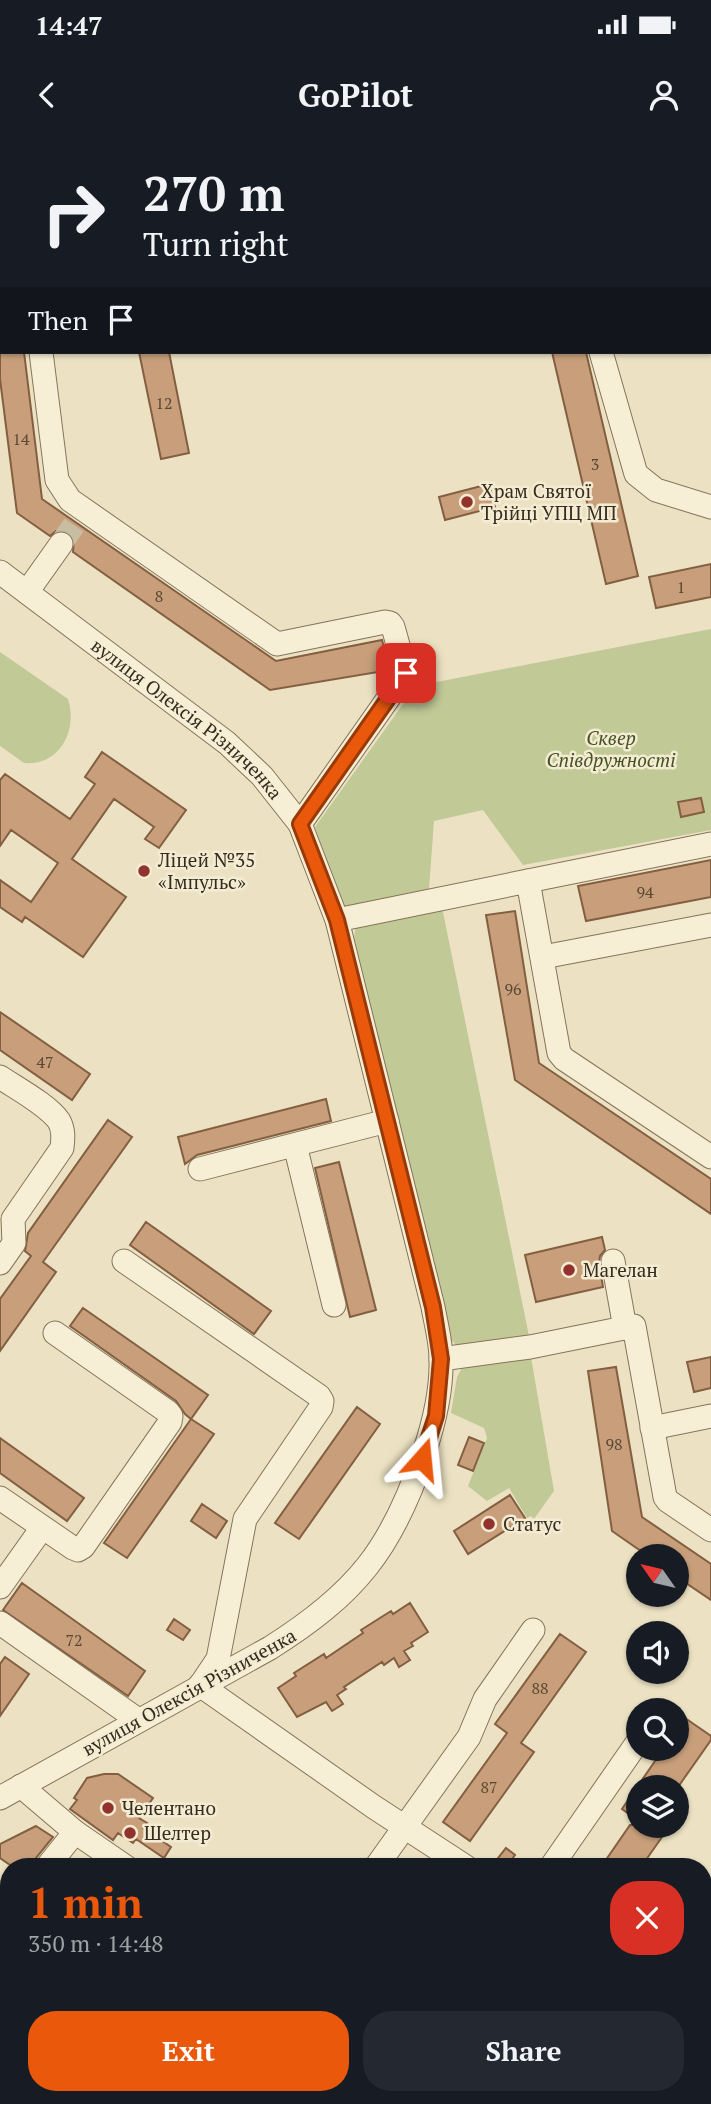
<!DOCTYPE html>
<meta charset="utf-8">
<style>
:root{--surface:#171b24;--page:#242831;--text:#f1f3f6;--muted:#9ea1a6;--accent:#ea580c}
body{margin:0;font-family:"PT Serif",serif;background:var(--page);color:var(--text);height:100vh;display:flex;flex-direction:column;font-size:26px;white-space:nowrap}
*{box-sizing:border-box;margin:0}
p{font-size:23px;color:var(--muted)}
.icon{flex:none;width:38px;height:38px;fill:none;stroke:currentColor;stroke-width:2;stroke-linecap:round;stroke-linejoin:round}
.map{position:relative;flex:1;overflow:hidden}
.drawer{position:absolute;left:0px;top:1718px;width:712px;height:247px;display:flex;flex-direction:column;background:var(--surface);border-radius:28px 28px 0 0;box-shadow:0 2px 5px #0004}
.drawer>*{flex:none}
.hud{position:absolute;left:0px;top:0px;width:712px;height:214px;box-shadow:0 2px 5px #0004;background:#171b24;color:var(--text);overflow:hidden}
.needle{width:46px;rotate:304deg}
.fabs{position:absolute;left:626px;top:1404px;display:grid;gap:14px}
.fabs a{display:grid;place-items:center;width:63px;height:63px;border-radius:50%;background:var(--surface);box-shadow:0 2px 5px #0004;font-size:35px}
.pin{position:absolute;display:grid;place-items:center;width:60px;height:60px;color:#fff;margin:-30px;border-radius:14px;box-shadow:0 4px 10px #0006}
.me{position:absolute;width:77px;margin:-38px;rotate:18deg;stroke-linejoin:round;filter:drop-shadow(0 0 5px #0008)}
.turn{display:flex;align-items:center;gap:24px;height:147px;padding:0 28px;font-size:32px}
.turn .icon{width:91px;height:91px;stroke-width:2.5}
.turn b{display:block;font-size:49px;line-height:60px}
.then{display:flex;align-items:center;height:66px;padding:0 28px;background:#0003;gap:14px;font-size:26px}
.round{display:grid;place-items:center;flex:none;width:74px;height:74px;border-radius:28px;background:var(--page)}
.summary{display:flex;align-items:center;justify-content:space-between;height:119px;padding:0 28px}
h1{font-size:42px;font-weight:700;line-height:52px;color:var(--accent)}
.primary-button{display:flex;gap:14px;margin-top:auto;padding:14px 28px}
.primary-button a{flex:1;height:80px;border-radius:28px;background:var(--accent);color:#fff;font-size:28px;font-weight:700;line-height:80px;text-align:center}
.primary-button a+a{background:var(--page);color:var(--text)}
.status{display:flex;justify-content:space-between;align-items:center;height:49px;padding:0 35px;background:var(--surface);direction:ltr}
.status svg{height:19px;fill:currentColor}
header{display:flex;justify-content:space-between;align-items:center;height:91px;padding:0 28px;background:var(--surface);font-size:32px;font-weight:700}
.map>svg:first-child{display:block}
</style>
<div class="status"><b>14:47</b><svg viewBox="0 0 49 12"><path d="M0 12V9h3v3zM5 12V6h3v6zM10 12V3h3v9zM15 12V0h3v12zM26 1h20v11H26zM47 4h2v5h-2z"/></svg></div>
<header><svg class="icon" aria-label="back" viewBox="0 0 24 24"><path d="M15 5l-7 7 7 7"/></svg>GoPilot<svg class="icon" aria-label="person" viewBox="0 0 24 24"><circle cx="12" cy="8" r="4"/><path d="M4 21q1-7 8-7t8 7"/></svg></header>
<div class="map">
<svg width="711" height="1964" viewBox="0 0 711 1964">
<rect width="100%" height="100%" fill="#ece2c3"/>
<path fill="#c1c997" d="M711 489V690L523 725 483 670 434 681 429 749 333 769 315 687 416 546Z
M0 512 68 559C78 590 60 626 24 623L0 606Z
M442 767 529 1196 465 1206 455 1204 450 1198 354 798 355 790 360 784Z
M531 1217 554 1351 534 1379 531 1376 527 1378 509 1348 487 1361 468 1346 487 1298 484 1288 451 1273 457 1237 462 1228Z
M133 1957V1956L162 1957 157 1964H128Z"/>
<path fill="#c89f7a" stroke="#835f41" stroke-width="2" d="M0 212H24L42 359 276 521 382 500 390 530 270 550 73 412 74 399 68 392 56 391 50 396 17 373 0 239Z
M139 212H169L189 313 161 319Z
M552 212H586L638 436 606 444Z
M489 344 495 367 445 380 439 357Z
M711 424V457L656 468 649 437Z
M102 612 186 670 159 708 145 699 154 687 114 659 72 719 126 757 83 817 25 777 22 782 0 767V740L31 762 58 723 11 690 0 706V640L5 634 70 679 95 644 85 637Z
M701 658 704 672 681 677 678 662Z
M711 720V757L586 781 578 746Z
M515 771 539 923 711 1039V1074L515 940 486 775Z
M0 872 90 934 72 960 0 910Z
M326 959 331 981 197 1015 185 1024 178 997Z
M108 980 132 997 43 1122 56 1132 0 1211V1159L31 1116 25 1111 28 1093Z
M339 1022 376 1170 350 1177 315 1028Z
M146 1082 271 1171 254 1194 130 1105Z
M602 1097 605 1110 600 1116 599 1123 603 1147 536 1162 525 1115Z
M83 1168 208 1255 191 1279 185 1274 176 1261 70 1186Z
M711 1217V1248L694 1252 687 1222Z
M616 1227 642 1377 711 1424V1460L677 1437V1416H648L612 1391 588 1231Z
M357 1267 380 1284 299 1399 275 1383Z
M191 1279 214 1294 127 1418 104 1403Z
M469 1297 484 1303 473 1331 458 1325Z
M0 1298 84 1358 67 1381 0 1333Z
M510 1355 525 1378 468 1414 454 1391Z
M202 1364 227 1381 216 1398 191 1381Z
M22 1443 145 1531 128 1556 3 1470Z
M410 1463 428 1492 411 1503 413 1506 404 1511 410 1520 399 1527 394 1518 384 1525 382 1522 344 1547 346 1549 337 1555 343 1564 332 1571 326 1562 297 1577 278 1548 296 1536 294 1533 324 1514 326 1518 363 1493 361 1490 391 1471 393 1474Z
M174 1479 190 1490 183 1500 167 1490Z
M560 1494 586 1512 521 1603 534 1612 470 1701 443 1682 507 1593 495 1584Z
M5 1517 29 1534 0 1576V1524Z
M685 1578 711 1596V1600L678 1647H639V1681L622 1669 664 1608H677V1589Z
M104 1634H118L153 1658 139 1678 147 1683 143 1688 171 1707 164 1718 136 1699 133 1703 118 1693 113 1700 70 1669 77 1660 74 1658 87 1638Z
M630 1685H645L662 1697 641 1727H601Z
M36 1686 53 1697 36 1718 33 1727H13L0 1718V1704Z
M506 1708 515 1715 506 1727H491Z"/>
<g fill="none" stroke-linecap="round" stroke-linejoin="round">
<path stroke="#c7bda2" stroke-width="23" stroke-dasharray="23 11" stroke-linecap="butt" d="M61 404 76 382"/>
<g stroke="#85735a" stroke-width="25">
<g id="minor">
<path d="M271 0V2"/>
<path d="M652 2 653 0"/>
<path d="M0 109 2 110"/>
<path d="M41 212 57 340 70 360 277 504 385 482 390 483 393 487 405 530 404 536 300 684"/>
<path d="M601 212 636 334 656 350 711 367"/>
<path id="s1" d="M0 432 227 603 262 636 300 684 337 780 433 1167C436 1184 441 1202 441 1219 442 1252 434 1283 424 1313 392 1409 356 1454 270 1508L0 1658"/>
<path d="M27 452 61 404"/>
<path d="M528 741 711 704"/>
<path d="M337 780 528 741 559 913 564 919 711 1017"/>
<path d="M543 817 711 785"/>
<path d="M0 937C16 948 48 965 59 981 64 990 63 999 62 1008L13 1079 14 1103 0 1123"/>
<path d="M295 1005 334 1165"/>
<path d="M200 1029 387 981"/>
<path d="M124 1121 319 1256 322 1261 321 1267 245 1379 218 1519 202 1543"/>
<path d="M613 1121 625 1188"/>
<path d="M441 1219 530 1207 634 1186 665 1357 668 1361 711 1390"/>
<path d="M652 1288 711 1276"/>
<path d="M0 1358 73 1408 78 1410 83 1407 170 1282 171 1276 168 1272 55 1193"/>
<path d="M0 1447 42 1388"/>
<path d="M0 1483 138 1580"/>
<path d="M200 1545 374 1667 466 1727"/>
<path d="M21 1646 75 1692 126 1727"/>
<path d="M47 1727 75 1692"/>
<path d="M376 1727 469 1597 485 1559 533 1490"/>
<path d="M551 1727 639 1600"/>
<path d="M0 1787 9 1776"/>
<path d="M0 1858 9 1864"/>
<path d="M704 1888 711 1879"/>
<path d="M646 1956 657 1964"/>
</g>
</g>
<use href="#minor" stroke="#f7efd5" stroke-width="23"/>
</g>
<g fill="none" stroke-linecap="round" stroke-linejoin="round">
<g stroke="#983908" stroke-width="18">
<path id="route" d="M406 533 300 684 337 780 433 1167 441 1219 436 1276 422 1319"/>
</g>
<use href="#route" stroke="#ea580c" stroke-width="12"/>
</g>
<g fill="#91322d" stroke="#f4ecd2" stroke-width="2.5">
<circle cx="467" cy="362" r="7"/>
<circle cx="144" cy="731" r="7"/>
<circle cx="569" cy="1130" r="7"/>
<circle cx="489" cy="1384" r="7"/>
<circle cx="108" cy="1668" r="7"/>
<circle cx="130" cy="1693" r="7"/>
</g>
<g text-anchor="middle" stroke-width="5" stroke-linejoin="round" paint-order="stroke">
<g font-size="16" fill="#5a4835">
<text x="164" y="269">12</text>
<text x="21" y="305">14</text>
<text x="595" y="330">3</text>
<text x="681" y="453">1</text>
<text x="159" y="462">8</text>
<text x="645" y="758">94</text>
<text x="513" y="855">96</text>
<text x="45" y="928">47</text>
<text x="614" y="1310">98</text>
<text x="74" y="1506">72</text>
<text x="540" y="1554">88</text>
<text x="489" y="1653">87</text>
</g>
<g font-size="19" fill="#352b1e" stroke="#f4ecd2" text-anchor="start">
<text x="481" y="358">Храм Святої<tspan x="481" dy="22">Трійці УПЦ МП</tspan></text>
<text x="158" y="727">Ліцей №35<tspan x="158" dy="22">«Імпульс»</tspan></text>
<text x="583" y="1137">Магелан</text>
<text x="503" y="1391">Статус</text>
<text x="122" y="1675">Челентано</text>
<text x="144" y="1700">Шелтер</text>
</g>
<g font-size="19" fill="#352b1e" stroke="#f4ecd2">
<text dy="7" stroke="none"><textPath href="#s1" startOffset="238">вулиця Олексія Різниченка</textPath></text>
<text transform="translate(189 1552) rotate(-29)" y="7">вулиця Олексія Різниченка</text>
</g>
<g font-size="19" font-style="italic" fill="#445125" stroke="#f4ecd2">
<text x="611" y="605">Сквер<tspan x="611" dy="22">Співдружності</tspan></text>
</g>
</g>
</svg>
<div class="fabs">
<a><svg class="needle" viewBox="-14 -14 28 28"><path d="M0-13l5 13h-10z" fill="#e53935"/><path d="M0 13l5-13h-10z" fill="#9ea1a6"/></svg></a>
<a><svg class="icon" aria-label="sound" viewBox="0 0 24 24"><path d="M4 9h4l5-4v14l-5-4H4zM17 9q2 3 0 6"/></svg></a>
<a><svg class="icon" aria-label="search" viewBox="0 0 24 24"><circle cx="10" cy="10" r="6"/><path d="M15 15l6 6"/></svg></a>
<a><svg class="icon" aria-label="layers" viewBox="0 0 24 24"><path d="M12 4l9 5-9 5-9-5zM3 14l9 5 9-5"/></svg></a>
</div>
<div class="pin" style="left:406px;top:533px;background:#d93025"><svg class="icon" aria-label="arrive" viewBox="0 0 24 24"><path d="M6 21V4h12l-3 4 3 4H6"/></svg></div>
<svg class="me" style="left:422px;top:1319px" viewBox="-20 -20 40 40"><path d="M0-17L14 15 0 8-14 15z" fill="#ea580c" stroke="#fff" stroke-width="4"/></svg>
<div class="hud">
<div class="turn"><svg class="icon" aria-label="right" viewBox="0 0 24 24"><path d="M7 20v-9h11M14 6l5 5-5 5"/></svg><div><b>270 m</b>Turn right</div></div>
<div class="then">Then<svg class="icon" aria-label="arrive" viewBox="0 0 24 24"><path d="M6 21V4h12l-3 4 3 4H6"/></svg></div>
</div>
<section class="drawer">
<div class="summary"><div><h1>1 min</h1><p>350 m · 14:48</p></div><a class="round" style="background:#d93025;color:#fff"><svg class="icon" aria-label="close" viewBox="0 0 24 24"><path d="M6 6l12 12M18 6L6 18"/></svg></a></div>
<div class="primary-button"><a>Exit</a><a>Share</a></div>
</section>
</div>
